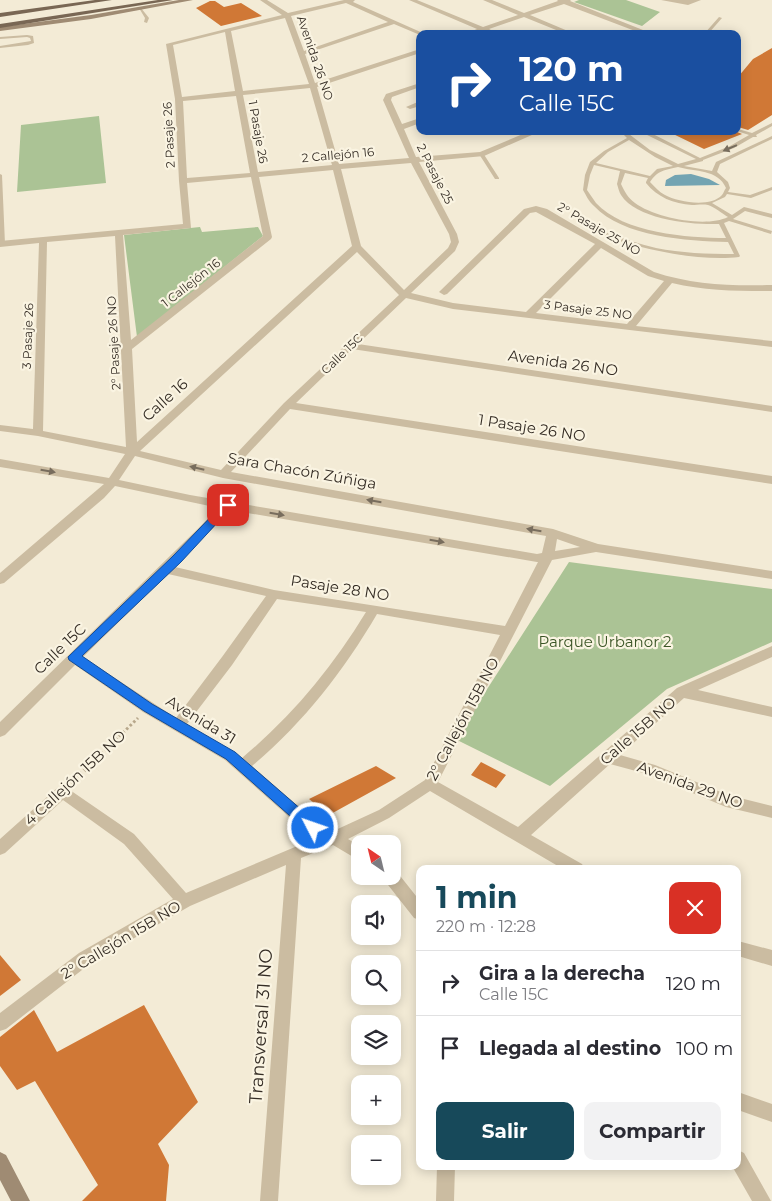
<!DOCTYPE html>
<html lang="es">
<meta charset="utf-8">
<style>
:root{--surface:#fff;--page:#f2f2f3;--text:#2b2b33;--muted:#7c7c81;--line:#e1e1e2;--accent:#17495a}
body{margin:0;font-family:Montserrat,sans-serif;background:var(--page);color:var(--text);height:100vh;display:flex;flex-direction:column;font-size:19px;white-space:nowrap}
*{box-sizing:border-box;margin:0}
p{font-size:16px;color:var(--muted)}
.icon{flex:none;width:28px;height:28px;fill:none;stroke:currentColor;stroke-width:2;stroke-linecap:round;stroke-linejoin:round}
.map{position:relative;flex:1;overflow:hidden}
.panel{position:absolute;left:416px;top:865px;width:325px;height:305px;display:flex;flex-direction:column;background:var(--surface);border-radius:10px;box-shadow:0 2px 12px #0003}
.panel>*{flex:none}
.guide{position:absolute;left:416px;top:30px;width:325px;height:105px;border-radius:10px;box-shadow:0 2px 12px #0003;background:#1a4fa0;color:#fff;overflow:hidden}
.needle{width:32px;rotate:325deg}
.fabs{position:absolute;left:351px;top:835px;display:grid;gap:10px}
.fabs a{display:grid;place-items:center;width:50px;height:50px;border-radius:10px;background:var(--surface);box-shadow:0 2px 12px #0003;font-size:25px}
.pin{position:absolute;display:grid;place-items:center;width:42px;height:42px;color:#fff;margin:-21px;border-radius:10px;box-shadow:0 2px 8px #0006}
.me{position:absolute;width:55px;margin:-28px;rotate:311deg;stroke-linejoin:round;filter:drop-shadow(0 0 4px #0008)}
.turn{display:flex;align-items:center;gap:18px;height:105px;padding:0 20px;font-size:22px}
.turn .icon{width:65px;height:65px;stroke-width:2.5}
.turn b{display:block;font-size:35px;line-height:42px}
.round{display:grid;place-items:center;flex:none;width:52px;height:52px;border-radius:10px;background:var(--page)}
.headline{display:flex;align-items:center;justify-content:space-between;height:85px;padding:0 20px}
h1{font-size:30px;font-weight:700;line-height:38px;color:var(--accent)}
.primary-button{display:flex;gap:10px;margin-top:auto;padding:10px 20px}
.primary-button a{flex:1;height:58px;border-radius:10px;background:var(--accent);color:#fff;font-size:20px;font-weight:700;line-height:58px;text-align:center}
.primary-button a+a{background:var(--page);color:var(--text)}
ul{padding:0;list-style:none}
li{display:flex;align-items:center;gap:15px;height:65px;padding:0 20px;border-top:1px solid var(--line)}
li div{flex:1}
li b{display:block;font-size:19px}
li em{font-style:normal}
.map>svg:first-child{display:block}
</style>
<div class="map">
<svg width="772" height="1201" viewBox="0 0 772 1201">
<rect width="100%" height="100%" fill="#f3ebd6"/>
<path fill="#abc395" d="M579 0H626L660 12 642 26 574 2Z
M99 116 106 183 17 192 21 125Z
M200 227 202 232 258 227 263 236 137 337 124 235Z
M569 562 772 589V642L667 689 550 786 455 739Z"/>
<path fill="#73a4b2" d="M691 174 709 179 720 185 665 186 666 180 675 175Z"/>
<path fill="#d07836" d="M210 1H215L224 7 241 3 262 16 221 26 196 8Z
M772 48V115L748 130 738 127V77L753 59Z
M667 131H735L742 134 704 149Z
M481 762 506 775 496 788 471 775Z
M376 766 396 778 329 815 309 799Z
M0 955 21 980 0 996Z
M144 1005 198 1102 158 1144 169 1165 166 1201H82L98 1185 35 1081 17 1090 0 1066V1037L34 1010 57 1052Z"/>
<g fill="none" stroke-linecap="round" stroke-linejoin="round">
<path stroke="#b7a78b" stroke-width="3" stroke-dasharray="2.5 2.5" stroke-linecap="butt" d="M87 768 138 718"/>
<path stroke="#b7a78b" stroke-width="4.5" stroke-dasharray="3 3" stroke-linecap="butt" d="M71 783 88 767"/>
<path fill="#cbbca1" fill-rule="evenodd" d="M139 8H141L149 18 147 23 144 22 145 18Z
M719 17 722 18 708 34H704Z
M27 35 33 36 34 43 28 45 0 48V46L31 41 30 38 27 37 0 39V37Z
M738 37H740L741 38 738 39Z
M772 123V126L756 135 757 137H753L734 148 703 160V161L684 166 712 171 716 162 772 136V139L720 164 717 172 728 182 730 188 728 192 750 195 772 187V190L751 198 727 194 725 197 712 203 732 215 744 207 772 214V218L745 211 733 219 772 231 771 234 729 221 724 223 740 256 739 257C707 261 661 253 630 244 622 242 612 239 604 235L607 233C623 238 639 244 656 248 681 253 707 254 734 254L728 242C687 241 623 237 594 206 589 202 586 195 583 190L585 175 590 162 604 151 627 138 620 131H625L650 150 678 164 696 159 643 133V131H647L700 158 730 146 749 135 737 131 738 129 752 133ZM629 140 655 157 673 166 657 169 650 176 596 163 608 152ZM594 165 620 171 617 184C618 187 619 192 621 195 637 220 693 225 719 224L726 238C688 238 623 233 596 203 593 199 590 194 587 190L590 175ZM678 167C695 172 718 169 726 188 724 190 724 193 722 195 710 208 678 202 665 195 659 192 655 187 650 182 658 170 665 170 678 167ZM625 173 648 178 646 182V183C657 197 674 204 692 205 696 205 703 204 708 205 713 206 723 214 728 217 706 228 655 218 635 203 628 198 625 192 621 184Z
M479 153H483L499 178V179H495L479 154Z
M0 174 2 175 5 244 2 246 0 245Z"/>
<path fill="#cbbca1" fill-rule="evenodd" d="M260 0H267L288 13 344 0H355L353 2 425 34 420 35 394 24 305 54 315 83 420 49V53L317 87 339 164 409 158 383 100 386 94 420 83V87L392 97 391 100 402 124 420 118V123L404 129 416 157 480 152 530 131H541L484 156 419 162 457 234 459 242 455 251 411 293 453 303 526 312 595 244 536 212 530 213 447 294 444 295 439 292 524 209 536 206 547 209 654 272C693 285 732 286 772 285V291C738 291 705 291 672 283L636 326 772 341V347L453 309 406 298 358 344 772 406V412L352 349 296 403 772 476V484L290 409 231 472 553 529 598 544 772 571V579L596 552 552 560 438 782 518 827 677 688 772 646V657L698 690 772 707V717L684 698 620 755 655 765 728 795 772 806V818L726 807 647 774 610 764 531 835 582 864 585 869H563L430 791 389 818 348 839 360 846V861L333 845 301 858 278 1201H260L286 865 190 906 91 963 6 1029 0 1031V1013L79 953 173 899 124 844 63 800 5 853 0 855V839L57 788 62 786 67 788 134 834 186 893 314 839 225 760 143 712 75 665 5 735 0 737V722L219 508 115 486 104 498 4 583 0 584V573L104 484 0 467V459L109 478 125 454 38 436 0 431V425L33 429 39 243 0 247V241L183 224 179 181 175 99 166 44 282 15ZM346 3 388 22 304 51 291 16ZM285 18 309 84 243 91 231 31ZM225 32 235 91 182 97 173 45ZM310 88 332 165 258 172 243 95ZM236 96 250 173 187 178 183 101ZM411 163 449 234 451 242 448 248 404 290 361 246 341 169ZM333 170 352 246 137 442 132 349 271 239 272 237 259 177ZM251 177 263 236 131 340 123 235 191 228 187 183ZM115 236 126 447 43 431 47 242ZM601 248 648 276 664 281 627 324 536 313ZM357 252 399 295 284 403 221 470 140 451ZM135 456 223 478 546 536 542 553 537 554 190 495 119 480ZM230 510 537 562H538L505 626 274 590 175 567ZM557 539 580 547 555 551ZM168 574 266 596 222 657 176 718 83 657ZM277 599 366 612C332 668 292 716 242 758L187 724 232 665ZM377 614 500 635 425 780 379 810 329 833 252 766C303 723 343 672 377 614Z
M409 0H417L483 27 518 15 483 0H492L524 13 558 1 557 0H571L570 1 653 34H643L564 4 530 15 575 34H566L524 17 489 29 499 34H490L483 31 475 34H465L477 29Z
M661 0H701L688 5Z
M420 101V106L410 109 406 107Z
M392 870 401 877 420 901V920L414 918 381 876H392Z
M738 941 772 950V966L738 956Z
M738 1092 772 1104V1122L738 1110Z
M738 1150 744 1153 771 1201H752L732 1166H738Z
M437 1166H455L454 1201H436Z"/>
<path fill="#9f8b73" fill-rule="evenodd" d="M179 0H193L91 19 0 31V27L91 15Z
M0 1152 6 1155 30 1201H11L0 1180Z"/>
<path fill="#796754" fill-rule="evenodd" d="M95 0H112L0 17V13Z
M158 0H173L0 28V24Z"/>
</g>
<defs><path id="oneway-solid" d="M-6-.8H1V-3.2L6.5 0L1 3.2V.8H-6Z" transform="scale(1.25)"/></defs>
<g fill="#786d5d">
<use href="#oneway-solid" transform="translate(730 148) rotate(157)"/>
<use href="#oneway-solid" transform="translate(197 468) rotate(-167)"/>
<use href="#oneway-solid" transform="translate(48 471) rotate(10)"/>
<use href="#oneway-solid" transform="translate(374 501) rotate(-170)"/>
<use href="#oneway-solid" transform="translate(277 514) rotate(10)"/>
<use href="#oneway-solid" transform="translate(534 530) rotate(-170)"/>
<use href="#oneway-solid" transform="translate(437 541) rotate(10)"/>
</g>
<path fill="#1a73e8" stroke="#114b97" d="M228 502 231 503 233 505 231 508 181 562 82 656 152 704 235 752 318 824 320 828 318 832 313 834 308 832 226 759 144 711 69 660 68 657 173 556 224 503Z"/>
<g text-anchor="middle" stroke-width="4.5" stroke-linejoin="round" paint-order="stroke">
<g font-size="12" fill="#352d25" stroke="#faf4e2">
<text transform="translate(315 58) rotate(71)" y="4">Avenida 26 NO</text>
<text transform="translate(258 132) rotate(80)" y="4">1 Pasaje 26</text>
<text transform="translate(169 135) rotate(-93)" y="4">2 Pasaje 26</text>
<text transform="translate(338 155) rotate(-5)" y="4">2 Callejón 16</text>
<text transform="translate(435 174) rotate(63)" y="4">2 Pasaje 25</text>
<text transform="translate(599 229) rotate(30)" y="4">2° Pasaje 25 NO</text>
<text transform="translate(191 283) rotate(-38)" y="4">1 Callejón 16</text>
<text transform="translate(588 310) rotate(7)" y="4">3 Pasaje 25 NO</text>
<text transform="translate(28 336) rotate(-88)" y="4">3 Pasaje 26</text>
<text transform="translate(114 343) rotate(-93)" y="4">2° Pasaje 26 NO</text>
<text transform="translate(342 354) rotate(-44)" y="4">Calle 15C</text>
</g>
<g font-size="15" fill="#352d25" stroke="#faf4e2">
<text transform="translate(563 363) rotate(8)" y="5">Avenida 26 NO</text>
<text transform="translate(165 400) rotate(-42)" y="5">Calle 16</text>
<text transform="translate(532 428) rotate(9)" y="5">1 Pasaje 26 NO</text>
<text transform="translate(302 471) rotate(10)" y="5">Sara Chacón Zúñiga</text>
<text transform="translate(340 588) rotate(9)" y="5">Pasaje 28 NO</text>
<text transform="translate(60 649) rotate(-44)" y="5">Calle 15C</text>
<text transform="translate(463 719) rotate(-62)" y="5">2° Callejón 15B NO</text>
<text transform="translate(201 720) rotate(31)" y="5">Avenida 31</text>
<text transform="translate(638 731) rotate(-41)" y="5">Calle 15B NO</text>
<text transform="translate(75 778) rotate(-43)" y="5">4 Callejón 15B NO</text>
<text transform="translate(690 785) rotate(20)" y="5">Avenida 29 NO</text>
<text transform="translate(121 940) rotate(-31)" y="5">2° Callejón 15B NO</text>
</g>
<g font-size="15" fill="#3b5526" stroke="#faf4e2">
<text x="605" y="647">Parque Urbanor 2</text>
</g>
<g font-size="18" fill="#352d25" stroke="#faf4e2">
<text transform="translate(261 1026) rotate(-86)" y="6">Transversal 31 NO</text>
</g>
</g>
</svg>
<div class="fabs">
<a><svg class="needle" viewBox="-14 -14 28 28"><path d="M0-13l5 13h-10z" fill="#e53935"/><path d="M0 13l5-13h-10z" fill="#7c7c81"/></svg></a>
<a><svg class="icon" aria-label="sound" viewBox="0 0 24 24"><path d="M4 9h4l5-4v14l-5-4H4zM17 9q2 3 0 6"/></svg></a>
<a><svg class="icon" aria-label="search" viewBox="0 0 24 24"><circle cx="10" cy="10" r="6"/><path d="M15 15l6 6"/></svg></a>
<a><svg class="icon" aria-label="layers" viewBox="0 0 24 24"><path d="M12 4l9 5-9 5-9-5zM3 14l9 5 9-5"/></svg></a>
<a>+</a>
<a>−</a>
</div>
<div class="pin" style="left:228px;top:505px;background:#d93025"><svg class="icon" aria-label="arrive" viewBox="0 0 24 24"><path d="M6 21V4h12l-3 4 3 4H6"/></svg></div>
<svg class="me" style="left:313px;top:828px" viewBox="-20 -20 40 40"><circle r="17" fill="#1a73e8" stroke="#fff" stroke-width="3"/><path d="M0-11L8 9 0 5-8 9z" fill="#fff"/></svg>
<div class="guide">
<div class="turn"><svg class="icon" aria-label="right" viewBox="0 0 24 24"><path d="M7 20v-9h11M14 6l5 5-5 5"/></svg><div><b>120 m</b>Calle 15C</div></div>
</div>
<section class="panel">
<div class="headline"><div><h1>1 min</h1><p>220 m · 12:28</p></div><a class="round" style="background:#d93025;color:#fff"><svg class="icon" aria-label="close" viewBox="0 0 24 24"><path d="M6 6l12 12M18 6L6 18"/></svg></a></div>
<ul>
<li><svg class="icon" aria-label="right" viewBox="0 0 24 24"><path d="M7 20v-9h11M14 6l5 5-5 5"/></svg><div><b>Gira a la derecha</b><p>Calle 15C</p></div><em>120 m</em></li>
<li><svg class="icon" aria-label="arrive" viewBox="0 0 24 24"><path d="M6 21V4h12l-3 4 3 4H6"/></svg><div><b>Llegada al destino</b></div><em>100 m</em></li>
</ul>
<div class="primary-button"><a>Salir</a><a>Compartir</a></div>
</section>
</div>
